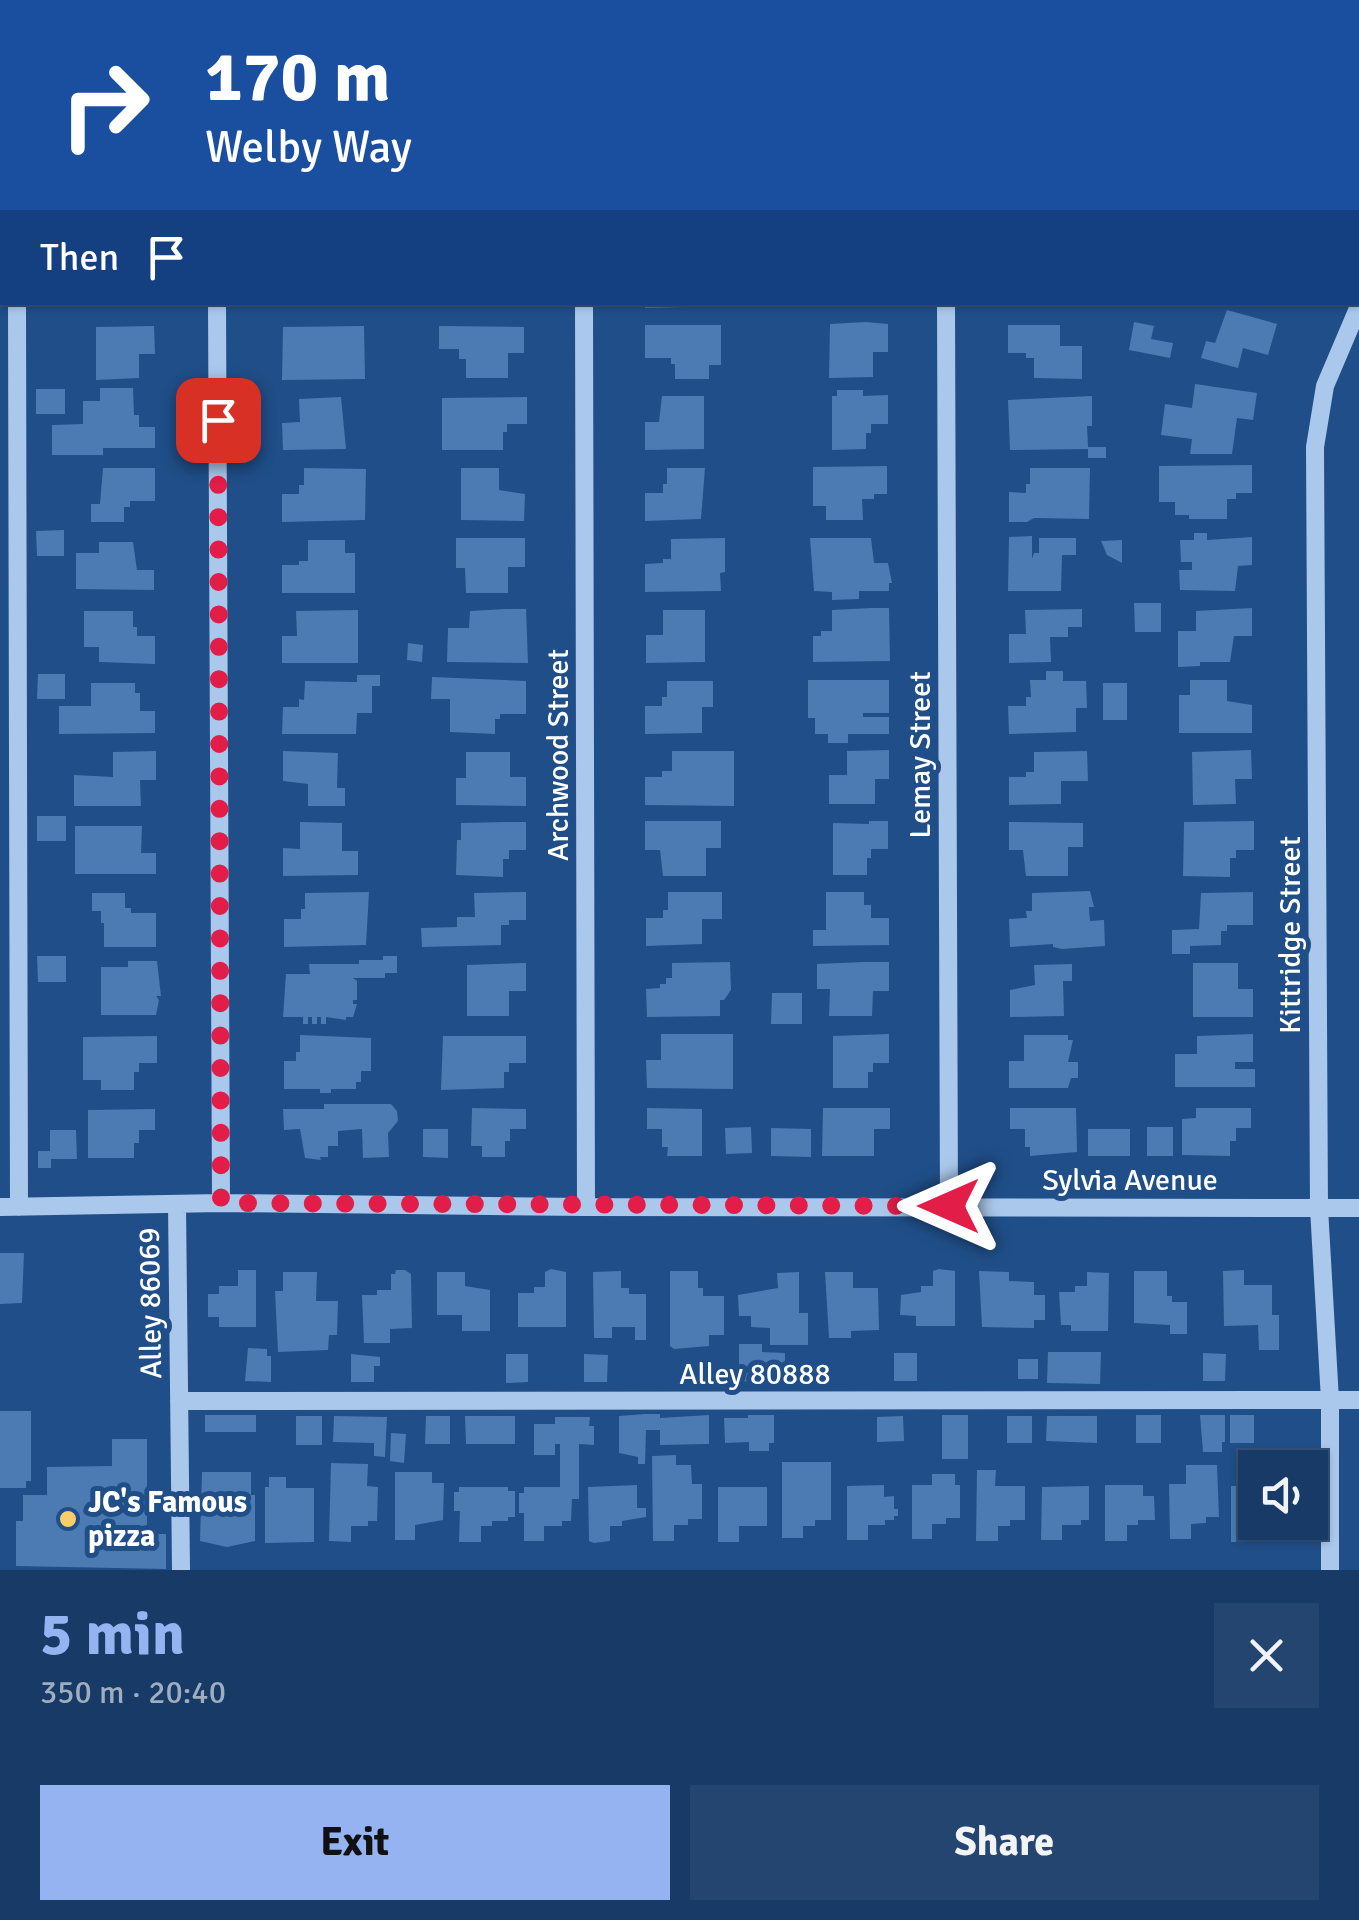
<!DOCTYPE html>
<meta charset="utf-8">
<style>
:root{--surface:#173a66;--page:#24456f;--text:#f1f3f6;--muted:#9eadbf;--line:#36547a;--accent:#95b2f1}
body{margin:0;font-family:Signika,sans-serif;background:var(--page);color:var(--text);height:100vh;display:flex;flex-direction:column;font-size:38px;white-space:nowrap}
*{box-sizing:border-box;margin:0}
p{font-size:32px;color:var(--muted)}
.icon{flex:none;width:55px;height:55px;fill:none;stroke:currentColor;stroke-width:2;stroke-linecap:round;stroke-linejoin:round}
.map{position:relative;height:1570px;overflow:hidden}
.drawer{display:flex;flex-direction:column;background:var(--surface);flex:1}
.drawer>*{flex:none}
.banner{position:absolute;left:0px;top:0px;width:1360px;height:305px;box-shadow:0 2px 8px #0004,0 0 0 2px var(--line);background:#1a4fa0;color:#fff;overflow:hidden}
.fabs{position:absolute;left:1238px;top:1450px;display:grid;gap:20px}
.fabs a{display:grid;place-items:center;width:90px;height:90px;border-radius:0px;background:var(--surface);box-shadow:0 2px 8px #0004,0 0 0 2px var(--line);font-size:50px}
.pin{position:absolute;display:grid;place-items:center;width:85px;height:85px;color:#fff;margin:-42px;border-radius:20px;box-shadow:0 5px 15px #0006}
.me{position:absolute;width:110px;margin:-55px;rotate:270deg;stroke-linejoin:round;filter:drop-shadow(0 0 8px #0008)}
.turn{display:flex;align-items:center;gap:35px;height:210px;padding:0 40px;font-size:45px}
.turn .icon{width:130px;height:130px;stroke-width:2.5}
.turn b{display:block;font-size:70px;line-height:85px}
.then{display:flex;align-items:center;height:95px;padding:0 40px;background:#0003;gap:20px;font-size:38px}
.round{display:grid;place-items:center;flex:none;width:105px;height:105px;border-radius:0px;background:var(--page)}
.head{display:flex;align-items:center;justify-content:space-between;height:170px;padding:0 40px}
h1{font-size:60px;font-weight:800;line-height:75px;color:var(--accent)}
.cta{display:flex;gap:20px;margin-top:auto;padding:20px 40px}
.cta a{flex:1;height:115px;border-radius:0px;background:var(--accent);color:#111;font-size:40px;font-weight:800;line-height:115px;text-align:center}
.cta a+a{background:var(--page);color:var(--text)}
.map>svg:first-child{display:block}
</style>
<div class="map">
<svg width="1359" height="1570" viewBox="0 0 1359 1570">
<rect width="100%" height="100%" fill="#1f4e88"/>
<path fill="#4b7bb2" d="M645 302H727V306L645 308Z
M1227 310 1277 324 1268 355 1243 348 1238 368 1201 358 1206 341 1215 343Z
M866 322 888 324V352H873V377L829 378 830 324Z
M1134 322 1154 326 1151 339 1173 343 1170 358 1129 350Z
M645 325H721V365H709V379H675V364H671V358H645Z
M1008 325H1060V346H1082V379L1034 378V358H1026V353H1008Z
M154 326 155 354H139V378L96 380V327Z
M364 326 365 379 282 380 283 327Z
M439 326 524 327V353H508V378H466V359H459V349H439Z
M1195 384 1257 393 1253 420 1237 418 1232 454H1190L1192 439 1161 435 1165 404 1192 408Z
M100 388H133L134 415H139V427H155V448H103V455H52V425L83 424V401H100Z
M36 389H65V414H36Z
M837 390H863V396L888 395V424H871V433H866V449L832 450V396H837Z
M662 396H704V449L645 450V422H659Z
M1092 396V426H1087L1088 447H1106V458H1088V449L1010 450 1008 400Z
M341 397 346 449 283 450 282 423 300 422 299 399Z
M527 397V424H507V432H503V450H442V398Z
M1252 465V493H1236V499H1227V519H1189V515H1175V502H1159V466Z
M887 466V494H874V499H862L863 520H826V506H813V467Z
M103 468H155V501H130V507H124V522H91V504H100Z
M304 468 366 469 365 520 282 522V494H299V485H304Z
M461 468H499V490L525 494 524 521 461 520Z
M667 468H705L701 519 645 521V493H663V484H667Z
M1030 468H1090L1089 519 1034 518 1027 522H1009V492L1026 493V484H1030Z
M64 530V556H37L36 531Z
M1194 533H1207V540L1252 537V565L1238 566 1235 591 1180 590 1179 570H1192V562H1181L1180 540H1194Z
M1032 536V559L1034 553H1039V538H1076V555H1062L1061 591H1008L1009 537Z
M456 538H525V567H508V593H466L465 568H456Z
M725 538V572L720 573 721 591 645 592V564L663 563V559H671V539Z
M810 538H871L874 563H888L892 583H889V591H859V599L832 600V592L814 591Z
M308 540H345V553H355V593H282V565H299V561H308Z
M1122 540V563L1107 555 1101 541Z
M99 542H133L137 570H154V590L76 589V553H99Z
M1134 603H1161V632H1135Z
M872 608H889L890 661 813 662V636H821V631H832V610Z
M1252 608V636H1234L1230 662H1200V666L1178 667V631H1196V611Z
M506 609H526L528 663 447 662 448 628H469L470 611Z
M1082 609V627H1068V637H1050L1051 662 1009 663V634H1026L1025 610Z
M358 610V663H282V636H297L296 611Z
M663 610H705V662L646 663V635H663Z
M84 611H133V627H137V636H155V664L99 662V647H84Z
M408 643 423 645 422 662 407 660Z
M1046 671H1063V681H1086L1087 708H1076V732L1009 734 1008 706H1026V697H1031L1030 680H1046Z
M38 674H65V699H37Z
M357 675H380V686H372V713H357L356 734H282L283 707H299V699L304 700 305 681 357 682Z
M432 677 526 681V714H500V719H495V734L450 732V699H431Z
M808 680H889V713H863V717H889V734H848V743H828V734H815V718H808Z
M1190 680H1227V701L1252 705V733H1179V695H1190Z
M667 681H713V707H702V733L645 734V706H662V697H667Z
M91 683H135V693H140V711H155V733L59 734V706H91Z
M1103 683H1127V720H1103Z
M889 750V779H875V804H829V775H847V751Z
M1251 750 1252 779H1235L1236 804 1193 805 1192 752Z
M156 751V780H140L141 806H74V775L113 777V752Z
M283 751 338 753 337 788H345V806H308V784L283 781Z
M672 751H734V806L645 805V777H662V771H672Z
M1087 751 1088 781H1061V804L1009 805V777H1026V772H1034V752Z
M466 752H510V777H526V806L456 805V778H466Z
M37 816H66V841H37Z
M645 821H721V848H706V876H663L660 850H645Z
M869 821H888V849H871V858H867V875H833V823L869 824Z
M1254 821V850H1236V858H1230V877L1183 876 1184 822Z
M300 822 342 823V851H358V875L283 876V848L300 849Z
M506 822H526V850H509V859H503V877L456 875 457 840H461V823Z
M1009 822 1083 823V847H1068V876H1026L1023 850H1009Z
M75 826H142L141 853H156V874H75Z
M1090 891 1094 907H1089L1090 921 1104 920 1105 946 1062 949 1053 947V944L1010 947 1009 919 1027 918 1026 911H1032V893Z
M369 892 366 945 284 947V919H301V909H305V893Z
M526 892V920H509V925H501V945L422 947 421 928 457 927V917H475L474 893Z
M668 892H722V919H702V944L646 946V918H663V910H668Z
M826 892H864V905H871V918H889V945L813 946V930H826Z
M1253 892V925H1227V931H1221V945L1190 946V954H1172V930L1199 929 1201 893Z
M92 893H125V908H131V913H156V947H104V923H101V911H92Z
M37 956H66V982H38Z
M383 956H397V973H385V978H353L357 981V1000H353V1004H357L353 1017H346V1020L326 1017V1024H321V1017H317V1024H312V1017H308V1024H303V1017H283L286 974H310L309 964H359V960H383Z
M128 961H157L161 996H156L159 1000 156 1015H101V967H128Z
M730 962 731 990 724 1000H720V1016L647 1017 646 989 660 988V984H666V978H672V963Z
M863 962H889V991H873L872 1016H829L830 989H817V964Z
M526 963V991H509V1016H467V965Z
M1193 963H1238V989H1253V1017H1193Z
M1072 964V981H1063L1064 1016 1010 1017V990L1035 985 1034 965Z
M772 993H802V1024H771Z
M661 1034H733V1089L647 1088 646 1060H661Z
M889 1034V1063H873V1072H868V1088H833V1036Z
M1253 1034V1062H1235V1069H1255V1087H1175V1054H1197V1036Z
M300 1035 371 1038V1071H361V1082H356V1089H331V1093H320V1089H284V1061H296V1052H300Z
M1024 1035H1068V1040H1073L1068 1062H1078V1078H1071L1068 1088H1009V1061H1024Z
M157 1036V1063H139V1072H134V1090H101V1080H83V1037Z
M443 1036H526V1063H509V1072H504V1088L441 1090Z
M324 1104H391L397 1111 398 1121 388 1133 389 1157 363 1158 362 1129 338 1131V1146H328V1157H320L321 1160 305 1158 300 1129 284 1130 283 1109H324Z
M472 1108 526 1109V1129H510V1141H505V1157H482V1146H471Z
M647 1108 702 1109V1156H667L668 1147H662V1129H647Z
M823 1108H890V1129H874V1156H822Z
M1010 1108H1076L1077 1152 1030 1156V1147H1025V1129H1010Z
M1196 1108H1251V1128H1236V1141H1230V1156L1182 1155V1119L1196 1118Z
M155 1109V1130H139V1143H134V1158H88V1110Z
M751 1127 752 1153 726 1154 725 1128Z
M1147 1127H1173V1156H1147Z
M771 1128 811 1129V1157L771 1156Z
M423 1129H448V1158L423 1157Z
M1088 1129H1130V1156H1088Z
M50 1130H76L77 1159H51V1168H38V1151H50Z
M0 1253H24L22 1303 0 1304Z
M551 1269 566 1272V1327H518V1293H534V1287H545V1272Z
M939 1269 955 1271V1326H916V1316L900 1315 901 1295 921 1292V1286H933V1271Z
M238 1270H256V1327H219V1317H208V1294H219V1286H238Z
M396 1270H405L411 1274 412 1328 390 1329V1343H364L362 1295H377V1290H391V1274H395Z
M1244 1270V1285H1272V1315H1279V1350H1259L1258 1325 1224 1326 1223 1271Z
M621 1271V1288H629V1294H646V1340H635V1327H612V1338H594L593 1272Z
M670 1271H698V1288H703V1296H724V1335H709V1346L674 1349 670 1346Z
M979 1271 1009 1272V1281L1034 1282V1295H1045V1320H1034V1328L982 1327Z
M1134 1271H1167V1296H1172V1302H1187V1334H1170V1325L1134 1323Z
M283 1272H317L316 1301H338L337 1335H329L328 1350 278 1352 275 1291H283Z
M437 1272H465V1286L490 1290V1331H462V1315H437Z
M799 1272V1313H808V1345H770V1328L751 1327V1316H739L738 1295 778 1288 777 1273Z
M825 1272H853V1288H878L879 1330 851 1331V1338H829Z
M1087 1272 1109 1273 1108 1331H1071V1325H1061L1059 1292H1075V1286H1087Z
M739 1344H762V1352L785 1353V1379L739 1382Z
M248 1348 267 1349V1356H271V1382L245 1381Z
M1048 1352H1101L1100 1384 1047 1383Z
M894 1353H917V1381H894Z
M1203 1353 1226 1354 1225 1381H1203Z
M351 1354 380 1357V1366H374V1382H351Z
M506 1354H528V1382L506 1383Z
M584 1354 608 1355 607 1382H584Z
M1018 1359H1038V1379H1018Z
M0 1411H31V1481H26V1488H0Z
M645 1414H660V1418L709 1415V1444L660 1445V1430H646L645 1464H638V1457L619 1453V1416Z
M205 1415H256V1432H205Z
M748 1415H774V1443H769V1451H749V1442L725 1443 724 1418H748Z
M942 1415H968V1459H942Z
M1136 1415H1161V1443H1136Z
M1200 1415H1225V1442H1222V1452H1203Z
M1230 1415H1254V1443H1230Z
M296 1416H322V1445H296Z
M334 1416 387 1417 385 1457 374 1456V1443L333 1442Z
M426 1416H450V1444H425Z
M465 1416H515V1444H466Z
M903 1416 904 1441 877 1442V1417Z
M1007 1416H1032V1443H1007Z
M1047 1416H1097V1443L1046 1441Z
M555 1417H590L589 1426H594V1445L579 1444V1499H572L571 1521H562V1526H544V1541H524V1513H519V1493H524V1487H560V1444H555V1455H534V1424H555Z
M391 1433 406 1434 404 1463 390 1461Z
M112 1439H147V1534H166V1569L16 1566V1521H23V1495H47V1467L112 1466Z
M676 1455V1465H691L692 1484H702V1519H688V1525H674V1541H653L652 1456Z
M1238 1461H1264V1468H1255L1252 1542H1231V1486H1238Z
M782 1462H831V1520H815V1526H803V1538H782Z
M331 1463 368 1464 367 1486 378 1487 377 1521H368V1526H351V1542L329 1541Z
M1186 1465H1217L1219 1517H1206V1523L1191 1524V1539H1170L1169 1484H1186Z
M977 1470H996L995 1486H1025V1520H1010V1526H998V1541H976Z
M202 1472H251V1495H255V1541L227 1547 200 1541Z
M395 1472H432V1483H444L443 1520 415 1525V1540H395Z
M932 1474H955V1485H960V1518H946V1524H932V1539H912V1485H932Z
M269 1477H286V1488H314V1542L265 1543V1487H269Z
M637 1485V1508H646V1517L622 1521V1526H610V1541L594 1543 589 1541 588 1487Z
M884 1485V1497L894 1496V1509H898V1516H894V1520H885V1525H868V1540H847V1486Z
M1105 1485H1143V1496H1154L1155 1520H1138V1525H1127V1541H1105Z
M1089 1486V1520H1081V1525H1062V1540H1041L1042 1487Z
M459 1487H508V1491H515V1517H508V1521H492V1526H481V1542H459L460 1511H454V1492H459Z
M718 1487H767V1526H739V1542H718Z"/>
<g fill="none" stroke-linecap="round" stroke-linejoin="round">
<path stroke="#a9c8eb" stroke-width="18" d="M17 0V2
M216 0V2
M583 0V2
M945 0V2
M17 302 19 1207
M217 302 221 1203
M584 302 586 1207
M946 302 949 1206
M177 1204 181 1570
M0 1207 221 1203 586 1207 1359 1208
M179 1401 1359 1400
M1330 1570V1400L1319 1208 1315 447 1325 386 1359 306"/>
</g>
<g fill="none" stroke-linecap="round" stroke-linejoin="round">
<path stroke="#e11d48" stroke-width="18" stroke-dasharray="0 32.4" d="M218 420 221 1203 949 1206"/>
</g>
<circle fill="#f9cd68" stroke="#1f4e88" stroke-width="4" cx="68" cy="1519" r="10"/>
<g text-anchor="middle" stroke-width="10" stroke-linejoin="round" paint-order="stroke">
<g font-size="30" fill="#fff" stroke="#1f4e88">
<text transform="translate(558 755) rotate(-90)" y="10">Archwood Street</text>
<text transform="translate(920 755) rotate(-90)" y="10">Lemay Street</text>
<text transform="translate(1290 935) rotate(-90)" y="10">Kittridge Street</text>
<text x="1130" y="1190">Sylvia Avenue</text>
<text transform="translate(150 1303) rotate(-91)" y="10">Alley 86069</text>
<text x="755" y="1384">Alley 80888</text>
</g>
<g font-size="30" font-weight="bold" fill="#fff" stroke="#1f4e88" text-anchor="start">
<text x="88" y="1512">JC's Famous<tspan x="88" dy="34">pizza</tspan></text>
</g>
</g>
</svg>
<div class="fabs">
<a><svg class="icon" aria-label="sound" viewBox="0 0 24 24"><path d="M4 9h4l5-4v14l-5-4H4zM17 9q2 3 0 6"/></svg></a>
</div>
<div class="pin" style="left:218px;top:420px;background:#d93025"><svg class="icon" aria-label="arrive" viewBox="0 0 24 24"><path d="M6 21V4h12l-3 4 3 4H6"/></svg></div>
<svg class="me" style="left:949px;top:1206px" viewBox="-20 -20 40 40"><path d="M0-17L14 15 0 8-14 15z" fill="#e11d48" stroke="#fff" stroke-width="4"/></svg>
<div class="banner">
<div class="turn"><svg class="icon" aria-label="right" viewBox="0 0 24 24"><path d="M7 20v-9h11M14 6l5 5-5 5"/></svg><div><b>170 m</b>Welby Way</div></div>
<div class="then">Then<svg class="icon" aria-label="arrive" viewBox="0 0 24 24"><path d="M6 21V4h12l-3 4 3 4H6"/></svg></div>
</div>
</div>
<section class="drawer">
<div class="head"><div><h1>5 min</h1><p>350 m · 20:40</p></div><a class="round"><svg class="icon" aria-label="close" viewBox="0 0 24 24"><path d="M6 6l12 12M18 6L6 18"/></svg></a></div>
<div class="cta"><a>Exit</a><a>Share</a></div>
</section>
